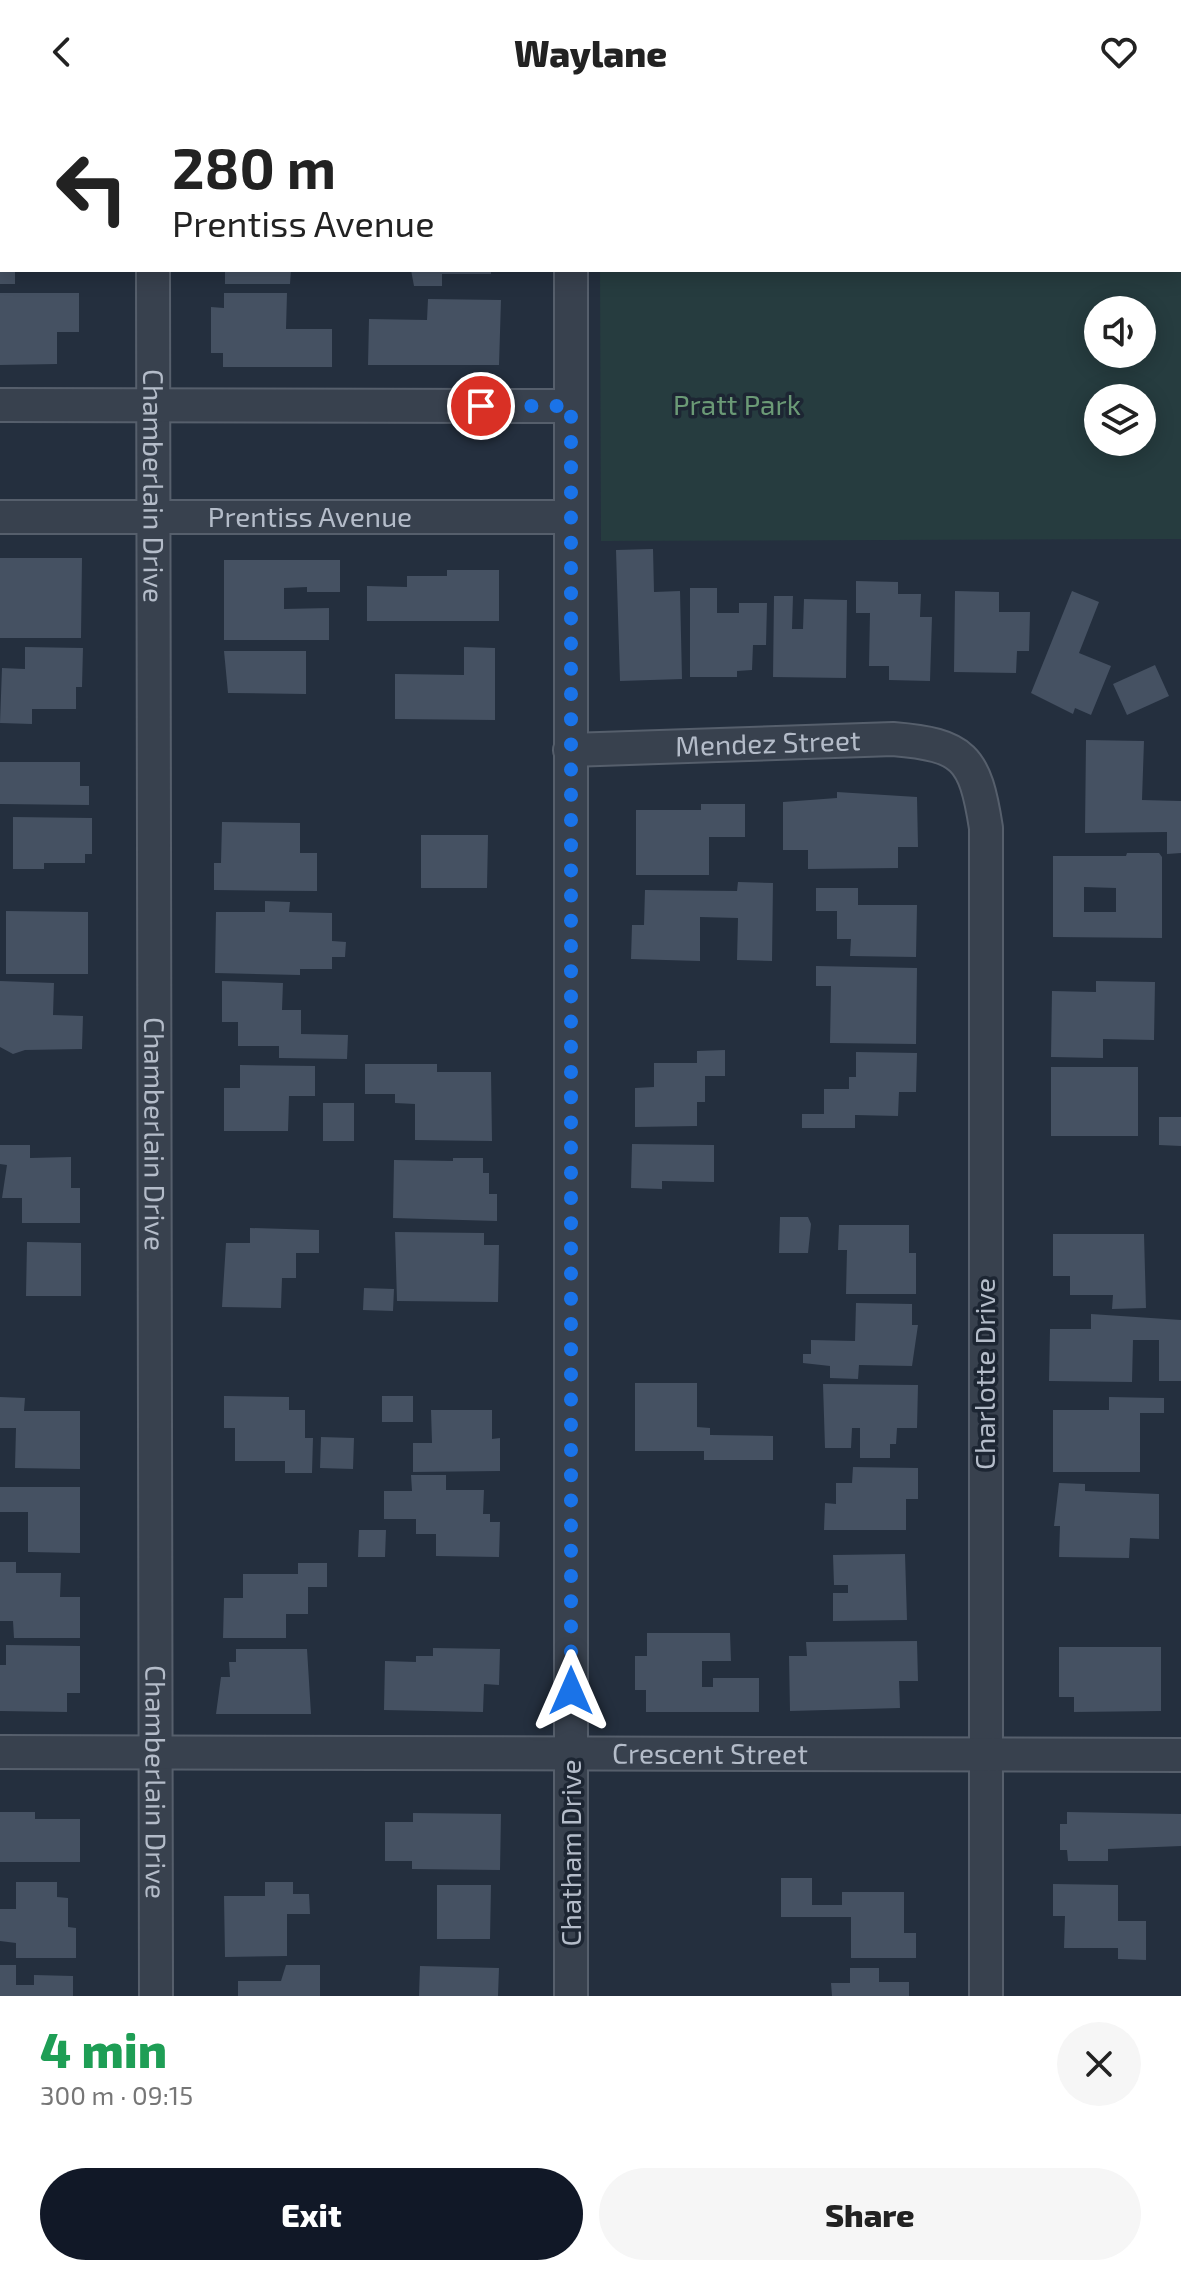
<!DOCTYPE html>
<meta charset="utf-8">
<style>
:root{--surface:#fff;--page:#f6f6f6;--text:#222;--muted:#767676;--accent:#111827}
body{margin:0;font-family:"Exo 2",sans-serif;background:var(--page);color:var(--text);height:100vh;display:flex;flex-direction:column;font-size:30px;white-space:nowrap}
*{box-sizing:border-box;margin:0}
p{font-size:26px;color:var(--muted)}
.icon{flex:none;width:44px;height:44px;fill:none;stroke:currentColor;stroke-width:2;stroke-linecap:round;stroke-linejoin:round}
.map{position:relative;height:1892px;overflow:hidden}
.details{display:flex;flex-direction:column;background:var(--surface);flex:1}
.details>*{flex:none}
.guide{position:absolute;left:0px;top:0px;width:1182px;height:168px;box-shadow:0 4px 20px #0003;background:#fff;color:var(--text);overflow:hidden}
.fabs{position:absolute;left:1084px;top:192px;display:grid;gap:16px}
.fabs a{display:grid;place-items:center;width:72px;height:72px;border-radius:50%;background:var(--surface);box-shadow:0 4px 20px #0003;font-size:40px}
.pin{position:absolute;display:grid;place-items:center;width:68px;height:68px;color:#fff;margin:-34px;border:4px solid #fff;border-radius:50%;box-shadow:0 2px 8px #0007}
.me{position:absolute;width:88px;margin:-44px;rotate:0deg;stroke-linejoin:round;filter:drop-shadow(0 0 6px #0008)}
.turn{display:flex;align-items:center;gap:28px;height:168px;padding:0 40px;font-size:36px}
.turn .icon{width:104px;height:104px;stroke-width:2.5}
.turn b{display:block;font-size:56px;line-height:68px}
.round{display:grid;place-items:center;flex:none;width:84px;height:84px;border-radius:42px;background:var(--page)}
.overview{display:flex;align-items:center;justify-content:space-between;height:136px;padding:0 40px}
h1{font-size:48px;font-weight:800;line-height:60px;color:#1e9e55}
.cta{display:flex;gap:16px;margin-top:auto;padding:16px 40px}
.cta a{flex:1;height:92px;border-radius:48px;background:var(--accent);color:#fff;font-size:32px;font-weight:800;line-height:92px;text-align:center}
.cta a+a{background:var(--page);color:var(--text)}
header{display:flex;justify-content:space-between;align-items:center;height:104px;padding:0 40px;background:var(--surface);font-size:36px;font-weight:800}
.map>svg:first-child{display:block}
</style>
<header><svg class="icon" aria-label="back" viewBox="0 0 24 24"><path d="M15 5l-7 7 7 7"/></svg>Waylane<svg class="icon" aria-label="heart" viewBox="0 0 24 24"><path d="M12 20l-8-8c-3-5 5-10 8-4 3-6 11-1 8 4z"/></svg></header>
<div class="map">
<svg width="1181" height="1892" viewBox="0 0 1181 1892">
<rect width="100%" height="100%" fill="#242f3e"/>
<path fill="#263c3f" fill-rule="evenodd" d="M1181 9V435L601 437 600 166H1180ZM1098 206H1142V250H1098ZM1098 294H1142V338H1098Z"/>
<path fill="#455162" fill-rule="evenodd" d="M0 166H15V180H0Z
M225 166H291L290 180H225Z
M411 166H491V170H442V182H414Z
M0 189H79V228H57V260L0 261Z
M224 189H287L286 225H332V263H223V249H211V203L224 204Z
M428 195 501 196 499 261H368L369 215 427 216Z
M653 445 654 488 680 487 682 575 620 577 616 446Z
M0 454H82L81 534H0Z
M224 456H340V488H307V483L284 484V505L329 504V536H224Z
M447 466H499V517H367V482L407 483V472H447Z
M856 477 898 478V490H921L920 513H932L930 577 889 576V562H869L870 509H856Z
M690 484H717V509H739V499H767L766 541H753L752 566 737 567V573H690Z
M955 487 999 488V508H1030L1029 547H1017L1016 569 954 568Z
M1072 487 1099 498 1079 549 1111 562 1091 611 1075 604 1073 610 1031 589Z
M774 492H793L792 525H803L804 495 847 496 846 574 773 573Z
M25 543 83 544 82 583H76V605H32V620L0 619 2 564 25 565Z
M464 543 495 544V616L395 615V570L464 571Z
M224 547H306V590L228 589Z
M1155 561 1169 592 1127 611 1113 580Z
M1086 636 1144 637 1142 696 1181 697V749L1167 750V728L1085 729Z
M0 658H80V682H89V701L0 700Z
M837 688 917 693 918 743H898V764L808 765V746H783V698L837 694Z
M701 700H745V733H709V771H636V706H701Z
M13 713 92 714V750H85V759H44V765H13Z
M222 718 300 719V749H317V787L214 786V759H221Z
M421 731H488L487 784H421Z
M1127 749H1159L1162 753V834L1053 833V752H1126ZM1084 783 1116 784V808H1084Z
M738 778 773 779 772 857 737 856 738 814 700 813V857L631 855 632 821H644L645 786 737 787Z
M816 784H858V801H917L916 853 850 852 851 835H837V807H816Z
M265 797 290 798 289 808 332 809V837L346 838 345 853H332V865H300V871L215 869 216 808H265Z
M6 807 88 808V870H6Z
M816 862 917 864 916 940 830 939 831 882H816Z
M0 877 54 879 53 911 83 912 82 945 25 946 13 950 0 943Z
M222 877 283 879 282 906H301V930L348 931 347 955 279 954V942H238V918H222Z
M1096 877 1155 878 1154 936 1103 935V954L1051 953 1052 887 1096 888Z
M725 946V972H705V998H697V1022L635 1023V984L654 983V959H697V947Z
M856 948 917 949 916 988H899L898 1012 855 1011V1024H802V1010H824V985H849V973H856Z
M365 960H437V968H491L492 1037 415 1036V1000L395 999V990H365Z
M240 961 315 962V992H289L288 1027H224V984H240Z
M1051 963H1138V1032H1051Z
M323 999H354V1037H323Z
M1159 1013H1181V1042L1159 1041Z
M632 1040 714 1041V1078L662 1077V1085L631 1084Z
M0 1041H30V1054L71 1053V1084H80V1119H22V1094H2L7 1061 0 1060Z
M453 1054H483V1069H489V1090H497V1117L393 1114 394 1056 453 1057Z
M780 1113H808L811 1120 808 1149H779Z
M839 1121H909V1149H916V1190H846L847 1146H838Z
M250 1124 319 1126V1149H296V1174H282L281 1204 222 1203 226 1139H250Z
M395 1128 484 1129V1141H499L498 1198 397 1197Z
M1053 1130H1144L1146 1204 1112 1205 1113 1191H1070V1172H1053Z
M27 1138 81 1139V1192H26Z
M364 1184 394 1185 393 1207 363 1206Z
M856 1199 912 1200V1221H918L912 1262 859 1261 858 1275 830 1274V1262L803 1259V1250H811V1236L855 1237Z
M1091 1210 1181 1216V1277H1159V1236H1133L1132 1278 1049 1277 1050 1225H1091Z
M635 1279H697V1323L710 1324V1331L773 1332V1356H704V1347H635Z
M823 1280 918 1281 917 1324H897L896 1340H890V1354H860V1324H852L851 1344H825Z
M224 1292 289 1293V1306H305V1334H313L312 1369H285V1357H235V1324H224Z
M382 1292H413V1318H382Z
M0 1293 25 1294 24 1307H80V1365L15 1364 16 1324H0Z
M1109 1293 1164 1294V1309H1140V1368H1053V1306H1109Z
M431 1306H492V1335L500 1334V1367L413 1368V1339H432Z
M321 1333 354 1334 353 1365 320 1364Z
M853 1363 918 1364V1395H906V1426H824L825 1399 836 1400V1379H852Z
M411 1371H446V1386H484L483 1410H490V1418H500L499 1453 436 1452V1430H416V1415H384V1387H412Z
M1059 1379 1085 1380V1387L1159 1390V1435L1130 1434 1129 1454 1059 1453 1060 1422H1054Z
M0 1383H80V1449L28 1448V1408H0Z
M359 1426H386L385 1453H358Z
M905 1450 907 1516 833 1517V1489H848V1481H834L833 1451Z
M0 1458H16V1469H61L60 1493H80V1534H14L13 1517H0Z
M298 1459H327V1483H308V1510H286V1534H223L224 1494H243V1470H298Z
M647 1529H730L731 1557H702V1583H713V1574H759V1608H646V1586H635V1552H647Z
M917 1537 918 1577H899L900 1604 790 1607 789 1552H807L806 1538Z
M6 1541 80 1542V1589H67V1608L0 1607V1561H6Z
M1059 1543H1161V1607L1074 1608V1593H1059Z
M433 1544 500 1545 499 1581 484 1580 483 1608 384 1606 385 1557 416 1558V1552H433Z
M236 1545H307L311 1610H216L221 1573H230L229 1558H236Z
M0 1708H35V1715H80V1758H0Z
M1067 1708 1181 1710V1742L1108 1745V1757H1068L1067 1746H1060V1720H1067Z
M413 1709 501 1710 500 1766 412 1765V1757H385V1718H413Z
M781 1774H812V1801H842V1788H904V1829H916V1854H851V1813H781Z
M16 1778H57V1793L68 1794V1823L76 1824V1854H16V1839L0 1837V1805H16Z
M265 1778H293V1790H309L310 1810H287V1852L225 1853 224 1792H265Z
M1053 1780 1118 1781V1817H1146V1856L1118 1855V1844H1064L1065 1812H1053Z
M437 1781H491L490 1835H437Z
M0 1861H16V1881H34V1871L73 1872V1892H0Z
M286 1861H320V1892H238V1877H281Z
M420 1862 499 1864 498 1892H419Z
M850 1864H879V1878H909V1892H832L831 1879H850Z"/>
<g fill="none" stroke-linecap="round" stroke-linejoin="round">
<g stroke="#565f6c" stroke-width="36">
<g id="street">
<path d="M152 0V2"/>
<path d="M572 2V0"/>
<path id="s1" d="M153 166 156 1892"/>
<path d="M0 301 571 302"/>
<path id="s2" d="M0 413H571"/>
<path id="s3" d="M570 646 893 635C964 641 975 653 986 724V1892"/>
<path id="s4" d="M0 1648 1181 1651"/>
<path d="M571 1892V166"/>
</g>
</g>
<use href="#street" stroke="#38414e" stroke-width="32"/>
</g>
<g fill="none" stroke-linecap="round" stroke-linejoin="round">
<path stroke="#1a73e8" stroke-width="14" stroke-dasharray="0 25.2" d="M481 302H571V1587"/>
</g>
<g text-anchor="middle" stroke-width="7" stroke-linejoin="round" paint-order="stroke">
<g font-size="28" fill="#6b9a76" stroke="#1d2633">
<text x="737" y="311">Pratt Park</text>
</g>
<g font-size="28" fill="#b4bcc9" stroke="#1d2633">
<text dy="10" stroke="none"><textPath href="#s1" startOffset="216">Chamberlain Drive</textPath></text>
<text dy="10" stroke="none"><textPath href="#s2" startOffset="310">Prentiss Avenue</textPath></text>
<text dy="10" stroke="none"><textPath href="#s3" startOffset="198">Mendez Street</textPath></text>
<text dy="10" stroke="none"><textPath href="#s1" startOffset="864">Chamberlain Drive</textPath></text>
<text transform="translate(985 1270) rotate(-90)" y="10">Charlotte Drive</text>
<text dy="10" stroke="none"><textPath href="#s4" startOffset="710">Crescent Street</textPath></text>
<text dy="10" stroke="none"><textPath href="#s1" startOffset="1512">Chamberlain Drive</textPath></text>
<text transform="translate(571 1749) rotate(-90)" y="10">Chatham Drive</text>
</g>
</g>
</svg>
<div class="fabs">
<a><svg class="icon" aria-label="sound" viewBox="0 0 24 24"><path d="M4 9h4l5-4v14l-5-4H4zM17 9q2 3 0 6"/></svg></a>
<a><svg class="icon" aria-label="layers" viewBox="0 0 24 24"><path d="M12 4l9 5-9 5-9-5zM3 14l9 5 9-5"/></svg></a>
</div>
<div class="pin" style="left:481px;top:302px;background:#d93025"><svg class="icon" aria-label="arrive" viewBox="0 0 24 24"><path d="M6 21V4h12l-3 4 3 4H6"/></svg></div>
<svg class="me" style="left:571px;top:1587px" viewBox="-20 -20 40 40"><path d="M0-17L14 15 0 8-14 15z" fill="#1a73e8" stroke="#fff" stroke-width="4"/></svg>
<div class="guide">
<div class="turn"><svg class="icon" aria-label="left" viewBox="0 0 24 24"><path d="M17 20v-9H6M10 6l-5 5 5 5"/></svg><div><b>280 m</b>Prentiss Avenue</div></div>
</div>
</div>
<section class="details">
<div class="overview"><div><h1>4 min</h1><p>300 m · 09:15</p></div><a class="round"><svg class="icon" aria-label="close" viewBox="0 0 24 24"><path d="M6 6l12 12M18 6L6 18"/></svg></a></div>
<div class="cta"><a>Exit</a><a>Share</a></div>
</section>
